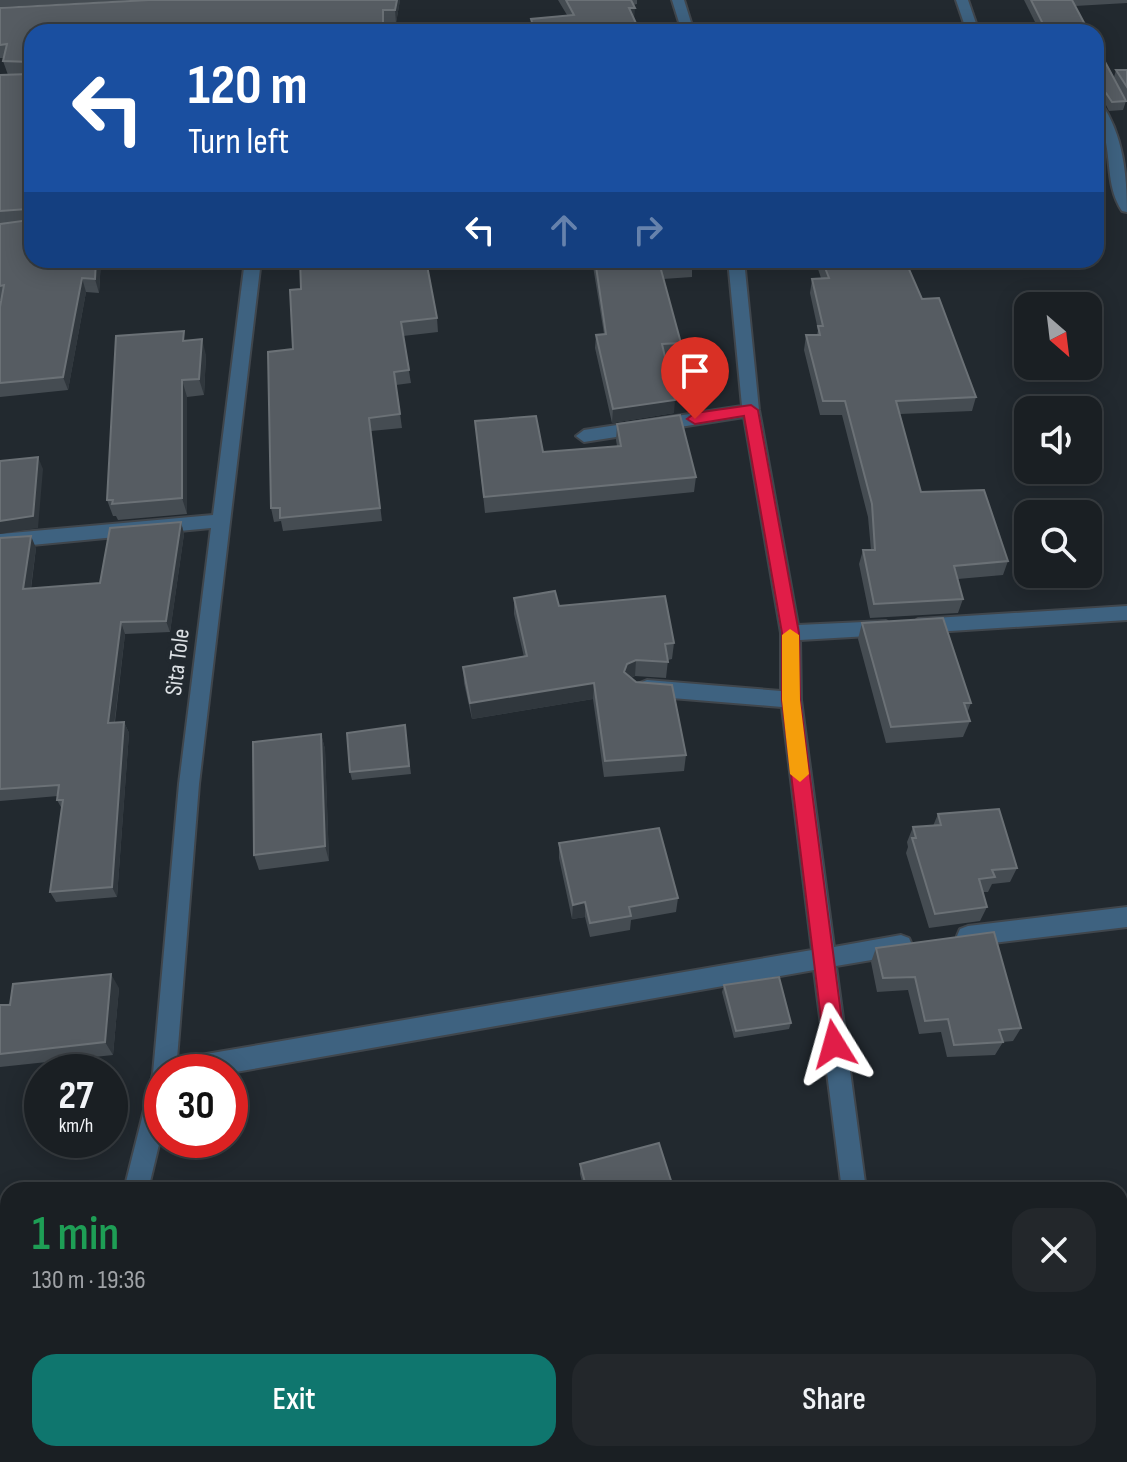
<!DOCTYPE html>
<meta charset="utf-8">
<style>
:root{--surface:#1a1f23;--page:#23272b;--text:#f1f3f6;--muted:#9fa2a6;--line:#383d41;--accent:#0f766e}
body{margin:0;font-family:"Sofia Sans Condensed",sans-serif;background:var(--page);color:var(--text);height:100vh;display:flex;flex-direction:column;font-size:30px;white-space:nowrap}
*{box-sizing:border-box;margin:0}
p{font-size:26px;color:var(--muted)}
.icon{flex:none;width:44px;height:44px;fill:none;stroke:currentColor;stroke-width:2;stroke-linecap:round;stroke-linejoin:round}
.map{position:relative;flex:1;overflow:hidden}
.side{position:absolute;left:0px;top:1182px;width:1128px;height:280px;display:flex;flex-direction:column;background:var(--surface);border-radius:24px 24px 0 0;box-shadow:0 4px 20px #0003,0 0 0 2px var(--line)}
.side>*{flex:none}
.guide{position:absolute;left:24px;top:24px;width:1080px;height:244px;border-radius:24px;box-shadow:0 4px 20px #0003,0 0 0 2px var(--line);background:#1a4fa0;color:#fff;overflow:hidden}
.needle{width:52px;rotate:152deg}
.buttons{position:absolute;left:1014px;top:292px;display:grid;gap:16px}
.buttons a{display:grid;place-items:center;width:88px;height:88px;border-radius:16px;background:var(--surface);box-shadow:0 4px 20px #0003,0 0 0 2px var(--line);font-size:40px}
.speed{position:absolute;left:24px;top:1054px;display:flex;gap:16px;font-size:40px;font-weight:700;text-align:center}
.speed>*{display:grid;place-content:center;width:104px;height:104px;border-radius:50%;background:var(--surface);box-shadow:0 4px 20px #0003,0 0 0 2px var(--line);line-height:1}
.speed small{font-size:20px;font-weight:400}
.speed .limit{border:12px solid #d22;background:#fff;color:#111}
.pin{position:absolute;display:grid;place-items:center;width:68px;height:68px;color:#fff;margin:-82px -34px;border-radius:50% 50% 50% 0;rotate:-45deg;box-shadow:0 0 8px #0007}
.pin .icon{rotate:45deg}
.me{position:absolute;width:88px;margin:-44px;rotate:352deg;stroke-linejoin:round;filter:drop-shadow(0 0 6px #0008)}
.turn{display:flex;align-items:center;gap:28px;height:168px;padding:0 32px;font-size:36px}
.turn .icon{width:104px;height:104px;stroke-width:2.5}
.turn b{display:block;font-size:56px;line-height:68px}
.lanes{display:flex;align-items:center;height:76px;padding:0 32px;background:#0003;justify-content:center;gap:40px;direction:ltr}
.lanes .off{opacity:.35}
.round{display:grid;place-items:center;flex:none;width:84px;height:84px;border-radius:24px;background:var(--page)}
.head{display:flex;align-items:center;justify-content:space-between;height:136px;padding:0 32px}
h1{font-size:48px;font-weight:600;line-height:60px;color:#1e9e55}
.action{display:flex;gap:16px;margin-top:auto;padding:16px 32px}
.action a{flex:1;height:92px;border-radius:24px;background:var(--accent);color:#fff;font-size:32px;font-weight:600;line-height:92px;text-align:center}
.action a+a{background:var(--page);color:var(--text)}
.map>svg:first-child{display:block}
</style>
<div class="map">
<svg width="1127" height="1462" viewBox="0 0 1127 1462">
<rect width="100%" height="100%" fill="#22292f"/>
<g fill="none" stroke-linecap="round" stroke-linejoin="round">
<g stroke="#40464c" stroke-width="4">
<path id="street" d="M672 0H684L694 32H682Z
M956 0H968L979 32H967Z
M1096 102 1101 103C1123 134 1127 175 1127 212L1122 211C1107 188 1111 164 1105 138 1102 125 1096 116 1096 102Z
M245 260H261L199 784 177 1059 812 950 782 707 647 696 640 693 637 688 640 683 647 680 781 691V633L744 417 584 442 576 436 584 430 742 406 728 260H744L759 410 798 625 886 621 895 628 886 635 800 640 801 700 834 947 901 935 909 938 912 945 909 952 901 955 836 966 866 1190H842L814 970 230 1073 162 1072V1132L148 1190H124L153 1074 179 784 211 528 0 548V534L213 515Z
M1127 606V620L918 633 909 626 918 619Z
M1127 907V927L968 946 960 943 957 936 960 929 968 926Z
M8 1338V1364L0 1366V1340Z
M879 1454H907L908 1462H880Z"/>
</g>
<use href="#street" fill="#3e6280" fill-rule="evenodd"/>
</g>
<path fill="#454c52" d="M0 0H139L0 7Z
M149 0H400L396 23H384V32H32L101 260 99 293 86 292 68 390 0 397V307L2 300H0V75H8L3 61 4 58H0V8Z
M558 0H637V4L633 5 634 20 640 32H531V19L567 15Z
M1024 0H1127V3L1075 6 1089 32H1040Z
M1096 45 1114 77 1116 70H1127V101L1124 96 1126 101 1123 110 1109 111 1104 101 1097 99 1096 106Z
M592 260H692V277L663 279 681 343 680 356 665 357 674 413 612 423 595 348 596 335 604 334Z
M815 260H905L922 299 976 397 972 411 900 414 921 492 1008 561 1003 575 958 579 963 599 958 613 870 618 859 564 863 550H871L868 517 842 415H820L804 350 806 335H817L818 330 810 293 812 279 821 278Z
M301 289 437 318 438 332 403 336 411 383 396 385 402 428 371 431 382 521 283 531 281 521 274 522 271 508Z
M187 340 206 355 204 395 187 397V514L118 520 116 516H113L107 500Z
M475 421 543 452 617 446 616 440 617 424 696 477 694 492 485 513Z
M181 522 184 534 170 632 125 634 115 722H124L129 733 117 897 56 902 50 892 62 809 57 800 58 796 0 801V538L36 548 31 589 100 583Z
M514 598 559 606 674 643 672 659 668 660 666 678 635 676 631 678 686 755 684 771 604 777 593 699 472 719 464 683 463 667 524 657 514 614Z
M862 623 971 703 967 713 970 721 963 737 886 743 858 639Z
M405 725 411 774 352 780 350 772Z
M321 734 325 749 329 861 259 870 254 855Z
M938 814 1017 868 1010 882 992 884 988 892H983L987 907 980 921 929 928 906 853 908 847 907 842 913 827 933 826Z
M559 843 678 898 676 912 631 920 630 930 590 937 585 917 572 919 559 858Z
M876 948 1021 1028 1013 1041 1003 1042 995 1055 947 1057 941 1032 919 1034 908 990 877 992 871 962Z
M724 985 791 1023 789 1029 734 1038 722 992Z
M119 988 113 1055 0 1067V1005Z
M580 1164 674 1190H584L580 1174Z
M1120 1331 1127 1348V1366L1120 1370Z"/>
<path fill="#30373d" d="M397 0H400L396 23 395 10Z
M629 8H635L634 21Z
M96 260H101L99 293 95 279Z
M82 278 86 292 68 390 63 377Z
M202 339 206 355 204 395 199 379Z
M182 380 187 397V514L182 498Z
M675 400 674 413 612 423 613 409Z
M38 457 43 469 38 528 0 534V521Z
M181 522 184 534 170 632 166 621Z
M31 536 36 548 29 601 23 589Z
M121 622 125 634 113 734 108 723Z
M636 660 635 676 626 680 624 672 627 664Z
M594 683 593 699 472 719 470 703Z
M124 722 129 733 117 897 112 887Z
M321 734 325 749 329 861 325 846Z
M585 902V917L572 919 573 905Z
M111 974 119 988 113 1055 105 1042Z
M153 1454H161L162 1462H154Z"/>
<path fill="#565c62" stroke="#6b7176" stroke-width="2" d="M149 0H397L395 10H383V32H32V260H96L95 279 82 278 63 377 0 383V307L4 285 0 286V224L30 220 27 209 0 211V75L30 74V62L3 61 7 44 0 45V8Z
M566 0H631L635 8H629L640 32H535L531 19 574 15Z
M1031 0H1072L1089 32H1047Z
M1096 45 1126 101 1112 102 1106 93 1099 90 1096 93Z
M1116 70H1127V87Z
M300 260H426L437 318 401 322 409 370 394 372 400 414 369 418 380 508 280 518V508H271L268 352 293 349 290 290 301 289Z
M595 260H692L693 264 660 266 681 343 662 344 675 400 613 409 596 335 606 334Z
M822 260H905L922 299 939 298 976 397 896 401 921 492 984 490 1008 561 954 566 963 599 874 604 863 550H875L872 504 845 401H823L806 335H820L818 326H823L812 279 829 278Z
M184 331 183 341 202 339 199 379 182 380V498L112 504 113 500H107L116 336Z
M680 415 696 477 484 497 475 421 536 416 543 452 621 446 617 424Z
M38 457 33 516 0 521V461Z
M181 522 166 621 121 622 108 723 124 722 112 887 50 892 63 800H57L59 785 0 789V538L31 536 23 589 100 583 110 528Z
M555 591 559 606 665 596 674 643 665 644 668 662 636 660 627 664 624 672 636 682 672 685 686 755 605 761 594 683 470 703 463 667 527 656 514 598Z
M943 618 971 703H964L970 721 891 727 862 623Z
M405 725 409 766 350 772 347 733Z
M321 734 325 846 254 855 253 742Z
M999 809 1017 868 992 870 995 877 979 879 987 907 935 914 912 838H916L913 827 941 825 938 814Z
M659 828 678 898 629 907 631 916 590 923 585 902 573 905 559 843Z
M994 932 1021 1028 999 1030 1003 1042 954 1045 948 1019 925 1021 915 977 883 978 876 948Z
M111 974 105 1042 0 1054V1005H10L13 984Z
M779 977 791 1023 736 1031 724 985Z
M659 1143 674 1190H587L580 1164Z
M1120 1331 1127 1348V1364L1120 1365Z
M55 1454H153L154 1462H56Z"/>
<path fill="#e11d48" stroke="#92132f" stroke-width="2" d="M751 405 758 410 799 633 800 700 845 1044 842 1051 834 1054 827 1051 824 1044 782 700V633L744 416 695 424 687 419 695 413Z"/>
<path fill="#f59e0b" d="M790 629 799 635 800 700 809 774 800 782 790 774 782 700V635Z"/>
<g text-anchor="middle" stroke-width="8" stroke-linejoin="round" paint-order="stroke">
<g font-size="24" fill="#dce0e4" stroke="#22292f">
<text transform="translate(177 662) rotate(-83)" y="8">Sita Tole</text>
</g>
</g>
</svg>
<div class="buttons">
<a><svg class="needle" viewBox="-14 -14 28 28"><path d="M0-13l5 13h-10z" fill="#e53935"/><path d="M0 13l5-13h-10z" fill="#9fa2a6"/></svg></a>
<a><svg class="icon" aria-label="sound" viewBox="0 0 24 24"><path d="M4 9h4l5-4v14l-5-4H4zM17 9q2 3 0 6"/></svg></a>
<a><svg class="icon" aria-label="search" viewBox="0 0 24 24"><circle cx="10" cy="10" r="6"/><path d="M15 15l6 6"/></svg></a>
</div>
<div class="speed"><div>27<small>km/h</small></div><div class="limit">30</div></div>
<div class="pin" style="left:695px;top:419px;background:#d93025"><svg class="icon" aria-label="arrive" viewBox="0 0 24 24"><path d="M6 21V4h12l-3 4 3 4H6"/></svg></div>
<svg class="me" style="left:834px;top:1044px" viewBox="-20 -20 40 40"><path d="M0-17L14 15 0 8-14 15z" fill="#e11d48" stroke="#fff" stroke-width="4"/></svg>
<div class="guide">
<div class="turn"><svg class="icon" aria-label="left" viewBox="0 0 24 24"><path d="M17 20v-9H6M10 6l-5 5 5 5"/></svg><div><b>120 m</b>Turn left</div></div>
<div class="lanes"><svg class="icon" aria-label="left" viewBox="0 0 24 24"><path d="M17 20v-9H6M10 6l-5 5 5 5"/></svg><svg class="icon off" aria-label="ahead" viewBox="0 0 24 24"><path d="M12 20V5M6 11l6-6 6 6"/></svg><svg class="icon off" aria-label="right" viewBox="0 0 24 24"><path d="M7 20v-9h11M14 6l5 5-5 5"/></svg></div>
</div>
<section class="side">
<div class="head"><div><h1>1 min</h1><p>130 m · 19:36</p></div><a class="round"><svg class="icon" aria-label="close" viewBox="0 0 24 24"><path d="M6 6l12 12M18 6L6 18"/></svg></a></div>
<div class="action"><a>Exit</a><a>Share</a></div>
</section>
</div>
